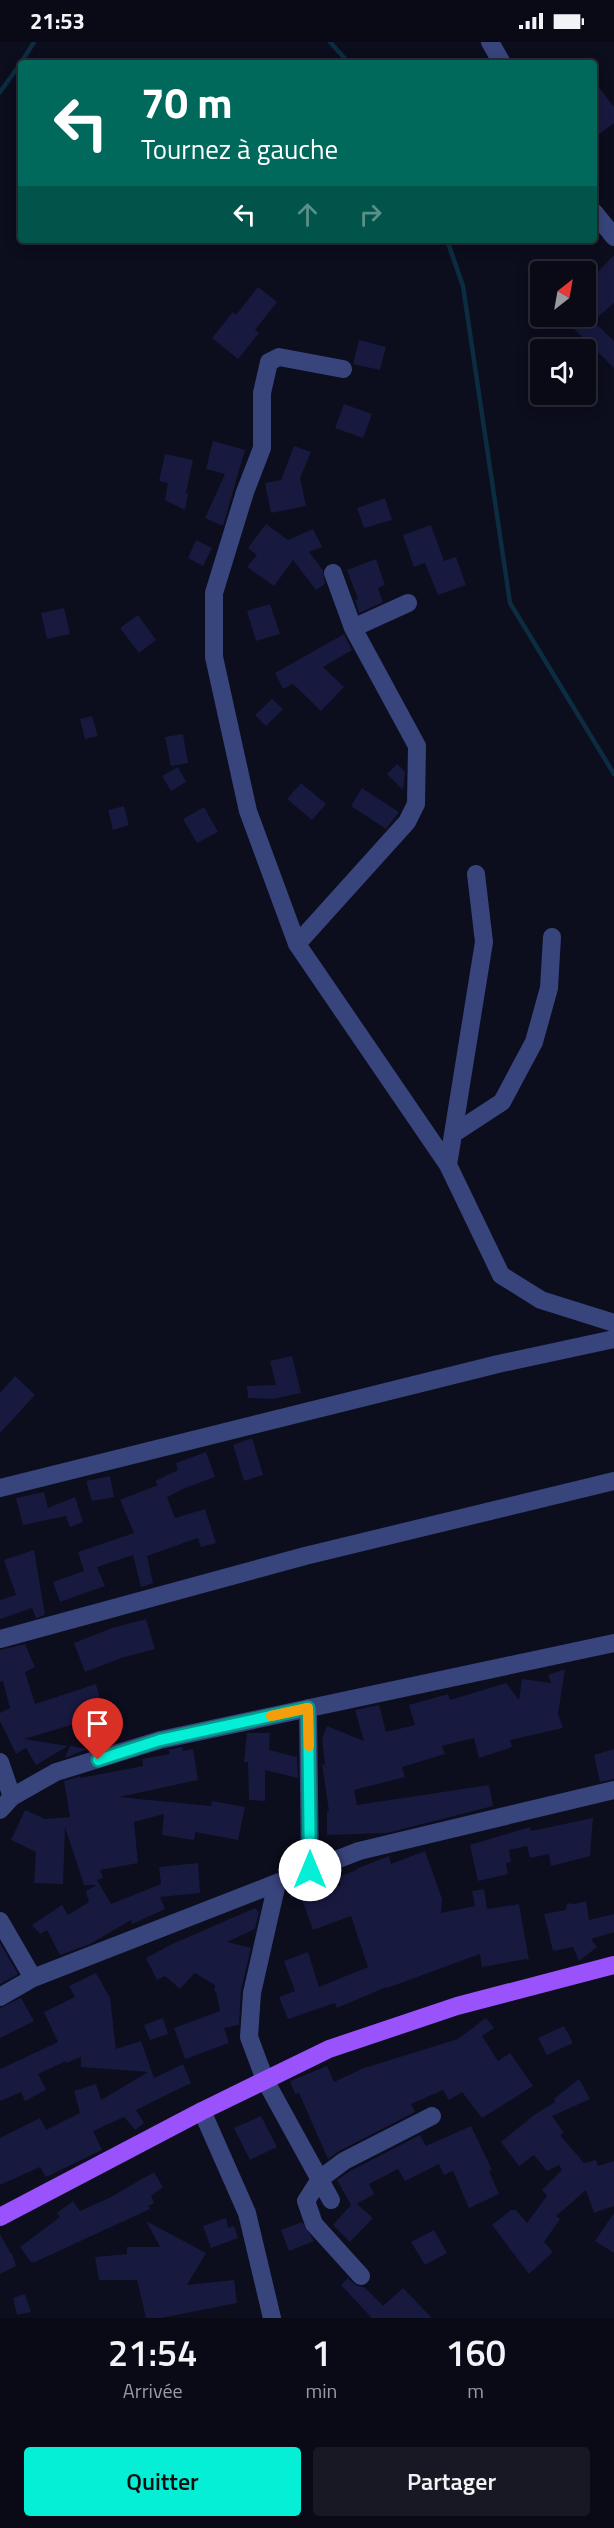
<!DOCTYPE html>
<html lang="fr">
<meta charset="utf-8">
<style>
:root{--surface:#090a16;--page:#171823;--text:#f1f3f6;--muted:#999aa1;--line:#292b35;--accent:#04efd5}
body{margin:0;font-family:"Titillium Web",sans-serif;background:var(--page);color:var(--text);height:100vh;display:flex;flex-direction:column;font-size:22px;white-space:nowrap}
*{box-sizing:border-box;margin:0}
p{font-size:20px;color:var(--muted)}
.icon{flex:none;width:33px;height:33px;fill:none;stroke:currentColor;stroke-width:2;stroke-linecap:round;stroke-linejoin:round}
.map{position:relative;height:2276px;overflow:hidden}
.details{display:flex;flex-direction:column;background:var(--surface);flex:1}
.details>*{flex:none}
.banner{position:absolute;left:18px;top:18px;width:579px;height:183px;border-radius:6px;box-shadow:0 3px 15px #0003,0 0 0 2px var(--line);background:#00695c;color:#fff;overflow:hidden}
.needle{width:39px;rotate:31deg}
.buttons{position:absolute;left:530px;top:219px;display:grid;gap:12px}
.buttons a{display:grid;place-items:center;width:66px;height:66px;border-radius:6px;background:var(--surface);box-shadow:0 3px 15px #0003,0 0 0 2px var(--line);font-size:30px}
.pin{position:absolute;display:grid;place-items:center;width:51px;height:51px;color:#fff;margin:-62px -26px;border-radius:50% 50% 50% 0;rotate:-45deg;box-shadow:0 0 6px #0007}
.pin .icon{rotate:45deg}
.me{position:absolute;width:66px;margin:-33px;rotate:0deg;stroke-linejoin:round;filter:drop-shadow(0 0 4px #0008)}
.turn{display:flex;align-items:center;gap:21px;height:126px;padding:0 24px;font-size:27px}
.turn .icon{width:78px;height:78px;stroke-width:2.5}
.turn b{display:block;font-size:42px;line-height:51px}
.lanes{display:flex;align-items:center;height:57px;padding:0 24px;background:#0003;justify-content:center;gap:30px;direction:ltr}
.lanes .off{opacity:.35}
.eta{display:flex;justify-content:space-evenly;align-items:center;height:102px;text-align:center}
.eta b{font-size:36px;font-weight:600;line-height:42px}
.primary-button{display:flex;gap:12px;margin-top:auto;padding:12px 24px}
.primary-button a{flex:1;height:69px;border-radius:6px;background:var(--accent);color:#111;font-size:24px;font-weight:600;line-height:69px;text-align:center}
.primary-button a+a{background:var(--page);color:var(--text)}
.status{display:flex;justify-content:space-between;align-items:center;height:42px;padding:0 30px;background:var(--surface);direction:ltr}
.status svg{height:16px;fill:currentColor}
.map>svg:first-child{display:block}
</style>
<div class="status"><b>21:53</b><svg viewBox="0 0 49 12"><path d="M0 12V9h3v3zM5 12V6h3v6zM10 12V3h3v9zM15 12V0h3v12zM26 1h20v11H26zM47 4h2v5h-2z"/></svg></div>
<div class="map">
<svg width="614" height="2276" viewBox="0 0 614 2276">
<rect width="100%" height="100%" fill="#0c0d1d"/>
<g fill="none" stroke-linecap="round" stroke-linejoin="round">
<path stroke="#0c2c41" stroke-width="4.5" d="M330 0 349 21
M21 21 34 0
M0 50 21 21
M447 198 463 244 510 561 614 732"/>
</g>
<path fill="#18193e" d="M594 39 614 65V81L594 96Z
M614 213V261L593 279 614 299V326L561 274H585V247L597 237 594 234Z
M258 245 277 260 255 288 259 291 238 317 212 296 233 270 236 273Z
M359 298 386 305 380 328 353 322Z
M344 362 372 372 363 396 335 386Z
M213 399 245 408 223 484 205 476 225 432 206 427Z
M294 404 311 410 300 436 306 464 271 471 265 441 281 438Z
M165 412 193 418 186 451H188L185 468 165 458 168 441 159 439Z
M385 456 392 478 364 486 357 466Z
M266 482 288 498 313 487 322 505 309 510 323 528 325 542 316 548 293 518 274 544 247 525 257 513 248 506Z
M431 483 444 519 456 515 466 543 438 553 425 521 414 525 403 493Z
M196 498 212 506 203 524 188 516Z
M376 517 385 543 378 546 383 560 359 571 355 558 358 557 347 528Z
M270 562 280 592 256 599 247 569Z
M64 566 70 592 47 597 41 571Z
M138 573 156 598 139 611 120 586Z
M344 592 352 608 323 625 344 645 321 669 293 642 283 647 275 631Z
M272 657 283 667 266 684 255 673Z
M92 674 98 694 85 697 80 677Z
M183 692 188 721 171 724 165 695Z
M397 722 405 730 403 748 387 732Z
M178 725 186 740 171 749 162 734Z
M301 741 326 762 312 778 287 757Z
M362 746 399 770 386 787 351 764Z
M124 764 129 783 113 788 108 768Z
M204 765 218 790 197 801 183 777Z
M292 1314 301 1351 273 1357 248 1356 247 1344 276 1343 270 1319Z
M15 1334 35 1353 0 1391V1351Z
M252 1396 263 1433 244 1439 233 1403Z
M206 1410 215 1435 185 1446 167 1455 175 1476 205 1467 216 1501 201 1505 198 1496 147 1514 153 1541 141 1545 133 1513 97 1525 105 1544 60 1560 53 1540 84 1529 78 1510 134 1491 120 1458 158 1443 155 1439 178 1428 176 1421Z
M110 1434 114 1455 92 1459 86 1439Z
M44 1450 48 1466 75 1455 83 1480 70 1485 66 1474 23 1483 16 1456Z
M34 1508 45 1573 36 1576 32 1566 0 1577V1558L16 1553 4 1518Z
M146 1577 155 1607 121 1616 85 1630 74 1601 112 1586Z
M25 1602 35 1625 25 1630 35 1662 96 1642 103 1668 89 1671 91 1677 24 1697 68 1704 36 1723 26 1706 16 1712 0 1679V1671L10 1666 3 1639 0 1640V1608Z
M565 1627 558 1672 563 1686 510 1698 512 1705 479 1716 474 1696 442 1704 445 1712 402 1725 405 1735 354 1748 357 1763 489 1743 493 1764 387 1791 327 1793V1769H329L322 1722 325 1723 322 1697 327 1684 364 1699 355 1668 379 1663 386 1690 415 1683 409 1663 448 1652 450 1658 506 1641 519 1658 522 1637 551 1641 548 1633Z
M247 1691H270L269 1708 297 1715 298 1736 265 1728V1759L249 1758 248 1720H244Z
M70 1704 87 1707 65 1716Z
M182 1705 183 1709 193 1707 198 1738 119 1755 211 1764 212 1759 245 1765 238 1798 195 1790 194 1798 162 1793 164 1772 134 1780 138 1821 100 1828 103 1836 97 1838 111 1862 161 1842 159 1825 198 1821 200 1851 160 1855 165 1867 132 1882 131 1878 90 1902 60 1913 47 1888 40 1892 32 1883 62 1863 68 1873 89 1860 86 1849 97 1843H84L65 1785 63 1842 34 1841 36 1810 11 1798 25 1768 45 1777 70 1775 64 1739 81 1734 80 1736 143 1724 142 1717 170 1712 168 1708Z
M614 1707V1737L600 1740 594 1713Z
M593 1776 590 1814 551 1824 549 1812 530 1816 527 1804 509 1808 511 1820 506 1821 508 1832 478 1839 470 1803 530 1785 531 1789Z
M425 1809 442 1857 441 1871 475 1864 472 1849 484 1847 487 1867 519 1862 529 1919 526 1917 482 1925 480 1912 387 1946 386 1945 337 1966 335 1961 288 1977 279 1955 295 1949 284 1919 308 1910 319 1945 368 1925 351 1874 313 1888 302 1857 341 1843 338 1835 357 1828 356 1827 389 1814 391 1822Z
M586 1859 589 1878 614 1872V1890L591 1897 597 1905 579 1919 573 1905 553 1909 544 1872 566 1868 567 1861 574 1862Z
M255 1866 259 1870 255 1887 227 1900 251 1906 241 1949 239 1983 224 1986 229 2001 185 2017 174 1986 220 1969 216 1950 214 1949 215 1943 195 1931 180 1947 165 1934 157 1938 146 1916 170 1903Z
M0 1901 18 1932 0 1942Z
M96 1931 110 1956 116 2007 141 1999 154 2036 183 2022 191 2041 136 2068 144 2081 135 2088 124 2075 93 2089 102 2108 46 2135 40 2125 0 2143V2096L40 2076 46 2088 80 2071 74 2049 96 2042 101 2058 148 2030 81 2025V2015L66 2021V2019L38 2032 46 2048 25 2059 21 2050 0 2059V2027L58 2000 44 1970 75 1955 69 1944Z
M21 1956 34 1979 0 1996V1966Z
M163 1976 168 1992 150 1998 144 1983Z
M486 1976 494 1986 482 1994 498 2019 510 2011 533 2044 482 2076 462 2050 449 2058 443 2048 411 2062 415 2070 339 2109 328 2117 299 2051 295 2052 290 2039 327 2024 334 2040 364 2026 458 1997Z
M564 1984 573 2001 547 2013 538 1996Z
M579 2037 590 2057 552 2074 564 2091 560 2093 584 2121 596 2118 598 2124 614 2119V2164L594 2171 586 2148 556 2174 560 2177 544 2200 553 2210 529 2232 492 2183 511 2168H516L527 2181 547 2154 542 2148 562 2128 559 2123 547 2129 534 2113 519 2124 501 2100 534 2073 555 2060 554 2057Z
M261 2074 277 2105 250 2118 234 2086Z
M471 2084 492 2128 489 2129 499 2152 469 2166 453 2129 444 2133 439 2122 405 2139 398 2127 369 2142 374 2152 357 2162 373 2176 350 2200 333 2183 351 2163 337 2138 350 2129 420 2093 426 2104Z
M154 2130 163 2145 151 2154 154 2161 148 2164 150 2167 35 2220H31L20 2205 60 2175 57 2171 73 2159 80 2169 111 2155Z
M614 2171V2211L595 2199Z
M226 2176 228 2186 234 2184 238 2196 211 2206 203 2184Z
M146 2179 206 2211 187 2243 234 2238 237 2261 161 2276H146L137 2238H99L95 2215 127 2212V2205H160Z
M302 2180 314 2199 289 2209 281 2188Z
M434 2188 447 2211 425 2223 411 2200Z
M0 2192 11 2212 12 2211 16 2224 0 2232Z
M348 2236 357 2244 364 2245 383 2264 403 2246 432 2276H370L371 2275 341 2243Z
M25 2252 31 2270 17 2273 13 2256Z"/>
<g fill="none" stroke-linecap="round" stroke-linejoin="round">
<path stroke="#38447c" stroke-width="18" d="M490 0 502 21
M594 170 614 195
M343 327 279 315 269 320 262 351V406L245 450 214 551V615L248 769 297 902 448 1123 501 1233 541 1258 614 1281
M353 586 408 561
M297 902 407 780 416 762 417 704 353 586 333 531
M453 1092 502 1060 534 1000 549 946 552 895
M448 1123 484 900 476 832
M0 1446 498 1322 614 1297
M0 1597 305 1514 614 1439
M308 1666 310 1828
M0 1720 12 1755
M0 1768 12 1755 56 1730 160 1698 614 1601
M277 1841 252 1951 249 1995 265 2038 331 2158
M0 1879 33 1936
M0 1955 33 1936 359 1809 614 1748
M202 2069 247 2171 272 2276
M361 2234 314 2182 306 2159 320 2137 344 2119 432 2074"/>
<path stroke="#9952fc" stroke-width="18" d="M0 2175 202 2069 329 2007 457 1964 614 1923"/>
</g>
<g fill="none" stroke-linecap="round" stroke-linejoin="round">
<g stroke="#039b8a" stroke-width="15">
<path id="route" d="M98 1718 160 1698 308 1666 310 1828"/>
</g>
<use href="#route" stroke="#04efd5" stroke-width="10"/>
<path stroke="#f59e0b" stroke-width="10" d="M271 1674 308 1666 309 1704"/>
</g>
</svg>
<div class="buttons">
<a><svg class="needle" viewBox="-14 -14 28 28"><path d="M0-13l5 13h-10z" fill="#e53935"/><path d="M0 13l5-13h-10z" fill="#999aa1"/></svg></a>
<a><svg class="icon" aria-label="sound" viewBox="0 0 24 24"><path d="M4 9h4l5-4v14l-5-4H4zM17 9q2 3 0 6"/></svg></a>
</div>
<div class="pin" style="left:98px;top:1718px;background:#d93025"><svg class="icon" aria-label="arrive" viewBox="0 0 24 24"><path d="M6 21V4h12l-3 4 3 4H6"/></svg></div>
<svg class="me" style="left:310px;top:1828px" viewBox="-20 -20 40 40"><circle r="19" fill="#fff"/><path d="M0-13L10 11 0 6-10 11z" fill="#04efd5"/></svg>
<div class="banner">
<div class="turn"><svg class="icon" aria-label="left" viewBox="0 0 24 24"><path d="M17 20v-9H6M10 6l-5 5 5 5"/></svg><div><b>70 m</b>Tournez à gauche</div></div>
<div class="lanes"><svg class="icon" aria-label="left" viewBox="0 0 24 24"><path d="M17 20v-9H6M10 6l-5 5 5 5"/></svg><svg class="icon off" aria-label="ahead" viewBox="0 0 24 24"><path d="M12 20V5M6 11l6-6 6 6"/></svg><svg class="icon off" aria-label="right" viewBox="0 0 24 24"><path d="M7 20v-9h11M14 6l5 5-5 5"/></svg></div>
</div>
</div>
<section class="details">
<div class="eta">
<div><b>21:54</b><p>Arrivée</p></div>
<div><b>1</b><p>min</p></div>
<div><b>160</b><p>m</p></div>
</div>
<div class="primary-button"><a>Quitter</a><a>Partager</a></div>
</section>
